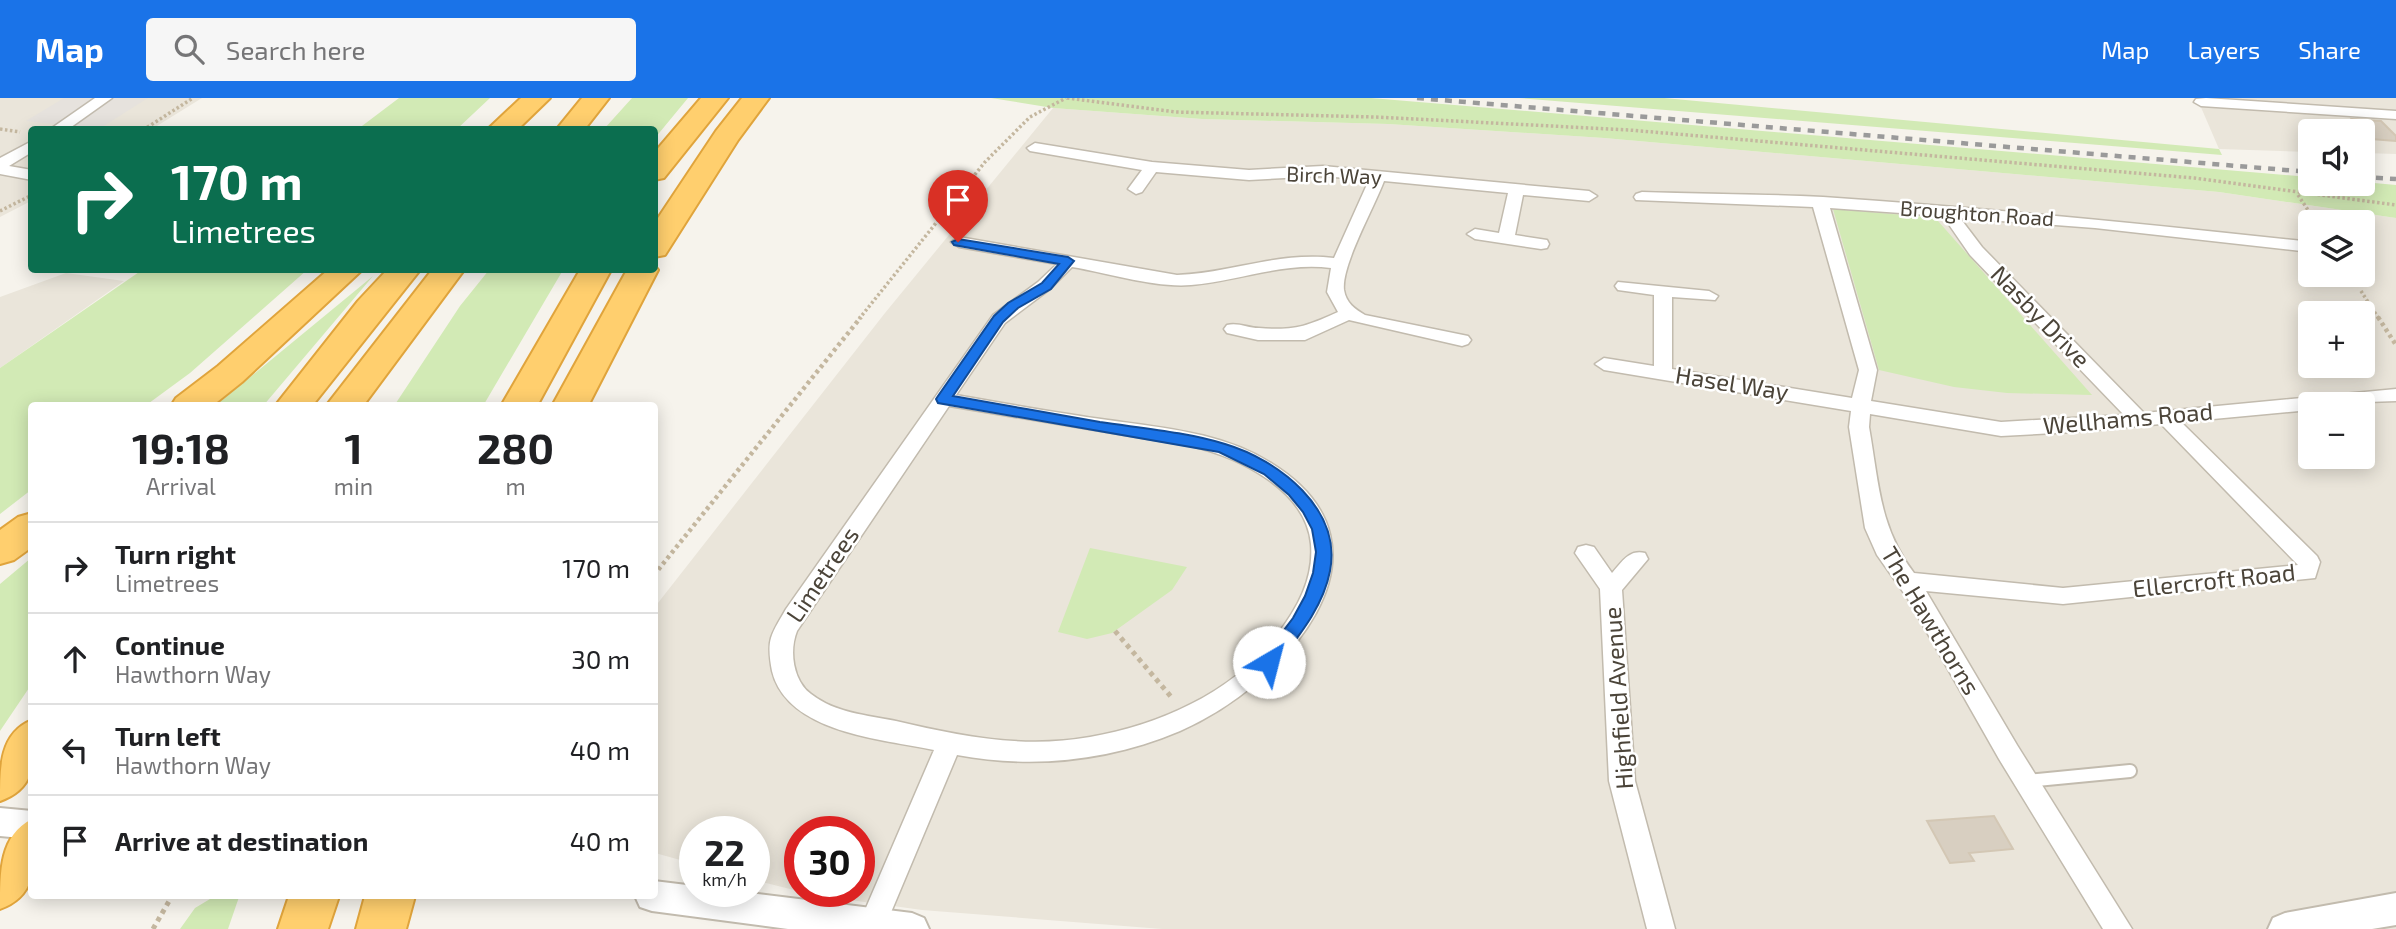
<!DOCTYPE html>
<meta charset="utf-8">
<style>
:root{--surface:#fff;--page:#f6f6f6;--text:#202124;--muted:#757577;--line:#e0e0e0;--accent:#1a73e8}
body{margin:0;font-family:"Exo 2",sans-serif;background:var(--page);color:var(--text);height:100vh;display:flex;flex-direction:column;font-size:26px;white-space:nowrap}
*{box-sizing:border-box;margin:0}
p{font-size:23px;color:var(--muted)}
.icon{flex:none;width:38px;height:38px;fill:none;stroke:currentColor;stroke-width:2;stroke-linecap:round;stroke-linejoin:round}
.map{position:relative;flex:1;overflow:hidden}
.panel{position:absolute;left:28px;top:304px;width:630px;height:497px;display:flex;flex-direction:column;background:var(--surface);border-radius:7px;box-shadow:0 4px 18px #0003}
.panel>*{flex:none}
.hud{position:absolute;left:28px;top:28px;width:630px;height:147px;border-radius:7px;box-shadow:0 4px 18px #0003;background:#0b6e4f;color:#fff;overflow:hidden}
.fabs{position:absolute;left:2298px;top:21px;display:grid;gap:14px}
.fabs a{display:grid;place-items:center;width:77px;height:77px;border-radius:7px;background:var(--surface);box-shadow:0 4px 18px #0003;font-size:35px}
.speed{position:absolute;left:679px;top:718px;display:flex;gap:14px;font-size:35px;font-weight:700;text-align:center}
.speed>*{display:grid;place-content:center;width:91px;height:91px;border-radius:50%;background:var(--surface);box-shadow:0 4px 18px #0003;line-height:1}
.speed small{font-size:18px;font-weight:400}
.speed .limit{border:10px solid #d22;background:#fff;color:#111}
.pin{position:absolute;display:grid;place-items:center;width:60px;height:60px;color:#fff;margin:-72px -30px;border-radius:50% 50% 50% 0;rotate:-45deg;box-shadow:0 0 7px #0007}
.pin .icon{rotate:45deg}
.me{position:absolute;width:77px;margin:-38px;rotate:37deg;stroke-linejoin:round;filter:drop-shadow(0 0 5px #0008)}
.turn{display:flex;align-items:center;gap:24px;height:147px;padding:0 28px;font-size:32px}
.turn .icon{width:91px;height:91px;stroke-width:2.5}
.turn b{display:block;font-size:49px;line-height:60px}
.eta{display:flex;justify-content:space-evenly;align-items:center;height:119px;text-align:center}
.eta b{font-size:42px;font-weight:700;line-height:49px}
ul{padding:0;list-style:none}
li{display:flex;align-items:center;gap:21px;height:91px;padding:0 28px;border-top:2px solid var(--line)}
li div{flex:1}
li b{display:block;font-size:26px}
li em{font-style:normal}
header{display:flex;align-items:center;gap:42px;box-sizing:border-box;height:98px;padding:0 35px;background:var(--accent);color:#fff}
header strong{font-size:33px}
nav{display:flex;gap:38px;margin-inline-start:auto;font-size:24px}
.search{width:490px;height:63px;background:var(--page);display:flex;align-items:center;gap:18px;box-sizing:border-box;padding:0 24px;border-radius:7px;color:var(--muted);font-size:26px}
.map>svg:first-child{display:block}
</style>
<header>
<strong>Map</strong>
<div class="search"><svg class="icon" aria-label="search" viewBox="0 0 24 24"><circle cx="10" cy="10" r="6"/><path d="M15 15l6 6"/></svg>Search here</div>
<nav><a>Map</a><a>Layers</a><a>Share</a></nav>
</header>
<div class="map">
<svg width="2396" height="831" viewBox="0 0 2396 831">
<rect width="100%" height="100%" fill="#f6f3ec"/>
<path fill="#eae5da" fill-rule="evenodd" d="M0 0H202L152 31 32 32 31 103 0 119Z
M2197 0H2396V56L2363 55 2362 33H2310V54L2219 51Z
M1053 10 1202 21 1388 26 1604 40 2219 94 2396 120V831H1162L922 812 814 797 754 782V733H695V766L655 755 654 510 885 215ZM2310 124H2362V177H2310ZM2310 215H2362V268H2310ZM2310 306H2362V359H2310ZM800 733H859V793H800Z
M66 175 124 183 0 270V199Z"/>
<path fill="#e6e2dd" d="M64 0H148L99 31 26 23Z"/>
<path fill="#d2eab5" d="M399 0H490L457 31H358Z
M632 0H688L655 40 654 32 604 31Z
M991 0H1371L2310 79V86L2363 84 2396 87V120L2219 94 1604 40 1388 26 1202 21 1053 10Z
M1519 0H1664L2219 51 2222 57Z
M1833 111 1928 119 1938 123 2092 297 2007 295 1954 289 1879 272Z
M142 172H307L190 275 145 308H32L31 392 0 416V270Z
M489 172H563L483 308H394L460 208Z
M373 178 263 308H215Z
M1090 450 1187 469 1172 492 1112 535 1087 541 1058 534Z
M31 460V587L0 633V486Z
M215 798 239 799 228 831H180L195 810Z"/>
<path fill="#d8cfc1" stroke="#d3c7b4" stroke-width="2" d="M2352 21 2381 23 2396 38V43L2371 41Z
M1994 718 2013 751 1969 755 1974 763 1950 765 1927 723Z"/>
<g fill="none" stroke-linecap="round" stroke-linejoin="round">
<g stroke="#c2bbae" stroke-width="16">
<path id="service" d="M2026 683 2130 673"/>
</g>
<g stroke="#c2bbae" stroke-width="3">
<path id="minor" d="M95 0H112L67 32H49Z
M2206 0 2396 13V21L2201 8 2194 4 2196 1Z
M32 43V54L9 68 32 72V82L0 76V60Z
M1035 45 1152 64 1249 72 1323 68 1589 93 1597 98 1589 103 1523 97 1515 137 1547 142 1549 146 1547 150 1541 151 1475 141 1467 136 1475 131 1499 135 1508 95 1384 83C1374 110 1341 168 1344 192 1346 205 1355 211 1365 217L1468 238 1471 242 1468 246 1462 248 1349 222 1305 242H1258L1227 235 1224 231 1227 227C1238 224 1248 230 1259 230 1295 233 1307 228 1338 214L1327 194 1331 170C1282 164 1239 183 1191 187 1155 190 1108 175 1072 169L1050 191 1005 225 956 297C1007 306 1057 315 1108 322 1163 330 1222 334 1271 365 1411 451 1282 589 1180 633 1109 663 1033 671 957 657L884 831H862L859 826 934 652C882 641 787 635 772 573 770 562 768 550 771 540 774 530 781 520 786 511L993 217 1038 184 1057 166 959 149 951 144 959 139 1177 177C1231 175 1280 153 1334 160L1369 82 1323 78 1249 82 1156 74 1142 94 1136 96 1128 91 1142 72 1030 53 1027 50ZM949 308 1191 348C1238 359 1306 391 1311 446 1314 481 1297 511 1276 538 1232 595 1159 627 1090 639 1023 651 960 638 896 623 867 617 835 615 811 596 793 583 789 553 797 533Z
M1642 94C1702 96 1763 96 1823 99 1986 110 2148 126 2310 144V154L2095 130 1960 120 1982 149 2144 315 2396 291V303L2310 306V312L2181 324 2317 458 2320 464 2315 480 2063 506 1926 493 2017 647 2132 831H2103L1999 661 1908 501 1877 457 1865 430 1849 329 1851 313 1604 272 1595 266 1604 260 1654 268V197L1618 192 1615 188 1618 184 1709 193 1718 198 1715 202 1672 199V271L1852 300 1859 272 1813 109 1636 102 1634 99 1636 96ZM1830 110 1943 118 1970 157 2124 317 2001 324 1871 303 1877 272ZM1870 316 2001 338 2074 334 2161 326 2298 467 2063 490 1914 475C1879 429 1879 385 1869 329Z
M2342 177H2359L2362 181 2353 186 2347 185Z
M1586 447 1594 449 1612 475C1622 464 1629 451 1645 455L1648 461 1622 492 1635 683 1675 831H1647L1609 683 1600 491 1575 455 1578 449Z"/>
</g>
<g stroke="#c2bbae" stroke-width="4">
<path id="tertiary" d="M0 710 32 713V741L0 738Z
M654 783 695 788V793H733L912 815 924 820 929 831H788L652 813 640 809 635 798H654Z
M2396 795V827L2372 831H2268L2273 820 2285 815Z"/>
</g>
<g stroke="#e0a43c" stroke-width="4">
<path id="motorway" d="M521 0H550L517 32H487Z
M582 0H609L584 32H556Z
M701 0H728L664 80 654 82V55Z
M742 0H769L738 42 665 157 654 159V126L716 33Z
M654 167 658 172 588 308H552L627 172H654Z
M328 172H362L242 284 212 308H171L176 300 218 268Z
M387 172H420L312 308H275L358 203Z
M432 172H464L363 308H326Z
M580 172H611L537 308H501Z
M32 415V449L14 462 0 466V432L18 419Z
M32 622C32 658 41 688 0 703 0 668 0 635 32 622Z
M32 721C32 759 43 795 0 811 0 773 0 737 32 721Z
M289 798H339L328 831H278Z
M365 798H415L406 831H356Z"/>
</g>
<path stroke="#c4b79f" stroke-width="3.5" stroke-dasharray="2.5 2.5" stroke-linecap="butt" d="M1067 0 1176 14 1376 19 1629 32 2194 80 2396 107
M0 31 20 34
M143 32 193 0
M2298 97 2316 124
M0 113 32 97
M2361 193 2379 221
M859 221 985 64 1030 19 1066 0"/>
<path stroke="#c4b79f" stroke-width="4.5" stroke-dasharray="3.5 3.5" stroke-linecap="butt" d="M2378 219 2396 247
M654 477 861 219"/>
<path stroke="#c4b79f" stroke-width="5" stroke-dasharray="4.5 4.5" stroke-linecap="butt" d="M1115 533 1173 601
M153 831 172 798"/>
<use href="#service" stroke="#fff" stroke-width="12"/>
<use href="#minor" fill="#fff" fill-rule="evenodd"/>
<use href="#tertiary" fill="#fff" fill-rule="evenodd"/>
<use href="#motorway" fill="#ffcf6e" fill-rule="evenodd"/>
<path stroke="#9a9a9a" stroke-width="4.5" stroke-dasharray="7 7" stroke-linecap="butt" d="M1417 0 2310 74
M2362 79 2396 81"/>
</g>
<path fill="#1a73e8" stroke="#114b97" stroke-width="2" d="M958 141 1068 159 1074 163 1051 191 1018 210 1003 224 953 298C1002 307 1051 315 1100 324 1140 330 1187 334 1225 346 1279 362 1342 411 1330 473 1323 510 1297 540 1275 569H1262L1260 564 1293 520 1305 498 1313 475 1316 454 1312 431 1303 414 1289 397 1264 376 1219 354 938 305 936 301 938 298 994 218 1008 205 1042 185 1059 166 954 147 952 144Z"/>
<g text-anchor="middle" stroke-width="5" stroke-linejoin="round" paint-order="stroke">
<g font-size="21" fill="#4b4439" stroke="#fff">
<text transform="translate(1334 78) rotate(2)" y="7">Birch Way</text>
<text transform="translate(1977 116) rotate(4)" y="7">Broughton Road</text>
</g>
<g font-size="24" fill="#4b4439" stroke="#fff">
<text transform="translate(2040 219) rotate(46)" y="8">Nasby Drive</text>
<text transform="translate(1732 286) rotate(9)" y="8">Hasel Way</text>
<text transform="translate(2128 321) rotate(-5)" y="8">Wellhams Road</text>
<text transform="translate(823 477) rotate(-56)" y="8">Limetrees</text>
<text transform="translate(2214 483) rotate(-6)" y="8">Ellercroft Road</text>
<text transform="translate(1930 523) rotate(59)" y="8">The Hawthorns</text>
<text transform="translate(1619 600) rotate(-94)" y="8">Highfield Avenue</text>
</g>
</g>
</svg>
<div class="fabs">
<a><svg class="icon" aria-label="sound" viewBox="0 0 24 24"><path d="M4 9h4l5-4v14l-5-4H4zM17 9q2 3 0 6"/></svg></a>
<a><svg class="icon" aria-label="layers" viewBox="0 0 24 24"><path d="M12 4l9 5-9 5-9-5zM3 14l9 5 9-5"/></svg></a>
<a>+</a>
<a>−</a>
</div>
<div class="speed"><div>22<small>km/h</small></div><div class="limit">30</div></div>
<div class="pin" style="left:958px;top:144px;background:#d93025"><svg class="icon" aria-label="arrive" viewBox="0 0 24 24"><path d="M6 21V4h12l-3 4 3 4H6"/></svg></div>
<svg class="me" style="left:1269px;top:564px" viewBox="-20 -20 40 40"><circle r="19" fill="#fff"/><path d="M0-13L10 11 0 6-10 11z" fill="#1a73e8"/></svg>
<div class="hud">
<div class="turn"><svg class="icon" aria-label="right" viewBox="0 0 24 24"><path d="M7 20v-9h11M14 6l5 5-5 5"/></svg><div><b>170 m</b>Limetrees</div></div>
</div>
<section class="panel">
<div class="eta">
<div><b>19:18</b><p>Arrival</p></div>
<div><b>1</b><p>min</p></div>
<div><b>280</b><p>m</p></div>
</div>
<ul>
<li><svg class="icon" aria-label="right" viewBox="0 0 24 24"><path d="M7 20v-9h11M14 6l5 5-5 5"/></svg><div><b>Turn right</b><p>Limetrees</p></div><em>170 m</em></li>
<li><svg class="icon" aria-label="ahead" viewBox="0 0 24 24"><path d="M12 20V5M6 11l6-6 6 6"/></svg><div><b>Continue</b><p>Hawthorn Way</p></div><em>30 m</em></li>
<li><svg class="icon" aria-label="left" viewBox="0 0 24 24"><path d="M17 20v-9H6M10 6l-5 5 5 5"/></svg><div><b>Turn left</b><p>Hawthorn Way</p></div><em>40 m</em></li>
<li><svg class="icon" aria-label="arrive" viewBox="0 0 24 24"><path d="M6 21V4h12l-3 4 3 4H6"/></svg><div><b>Arrive at destination</b></div><em>40 m</em></li>
</ul>
</section>
</div>
